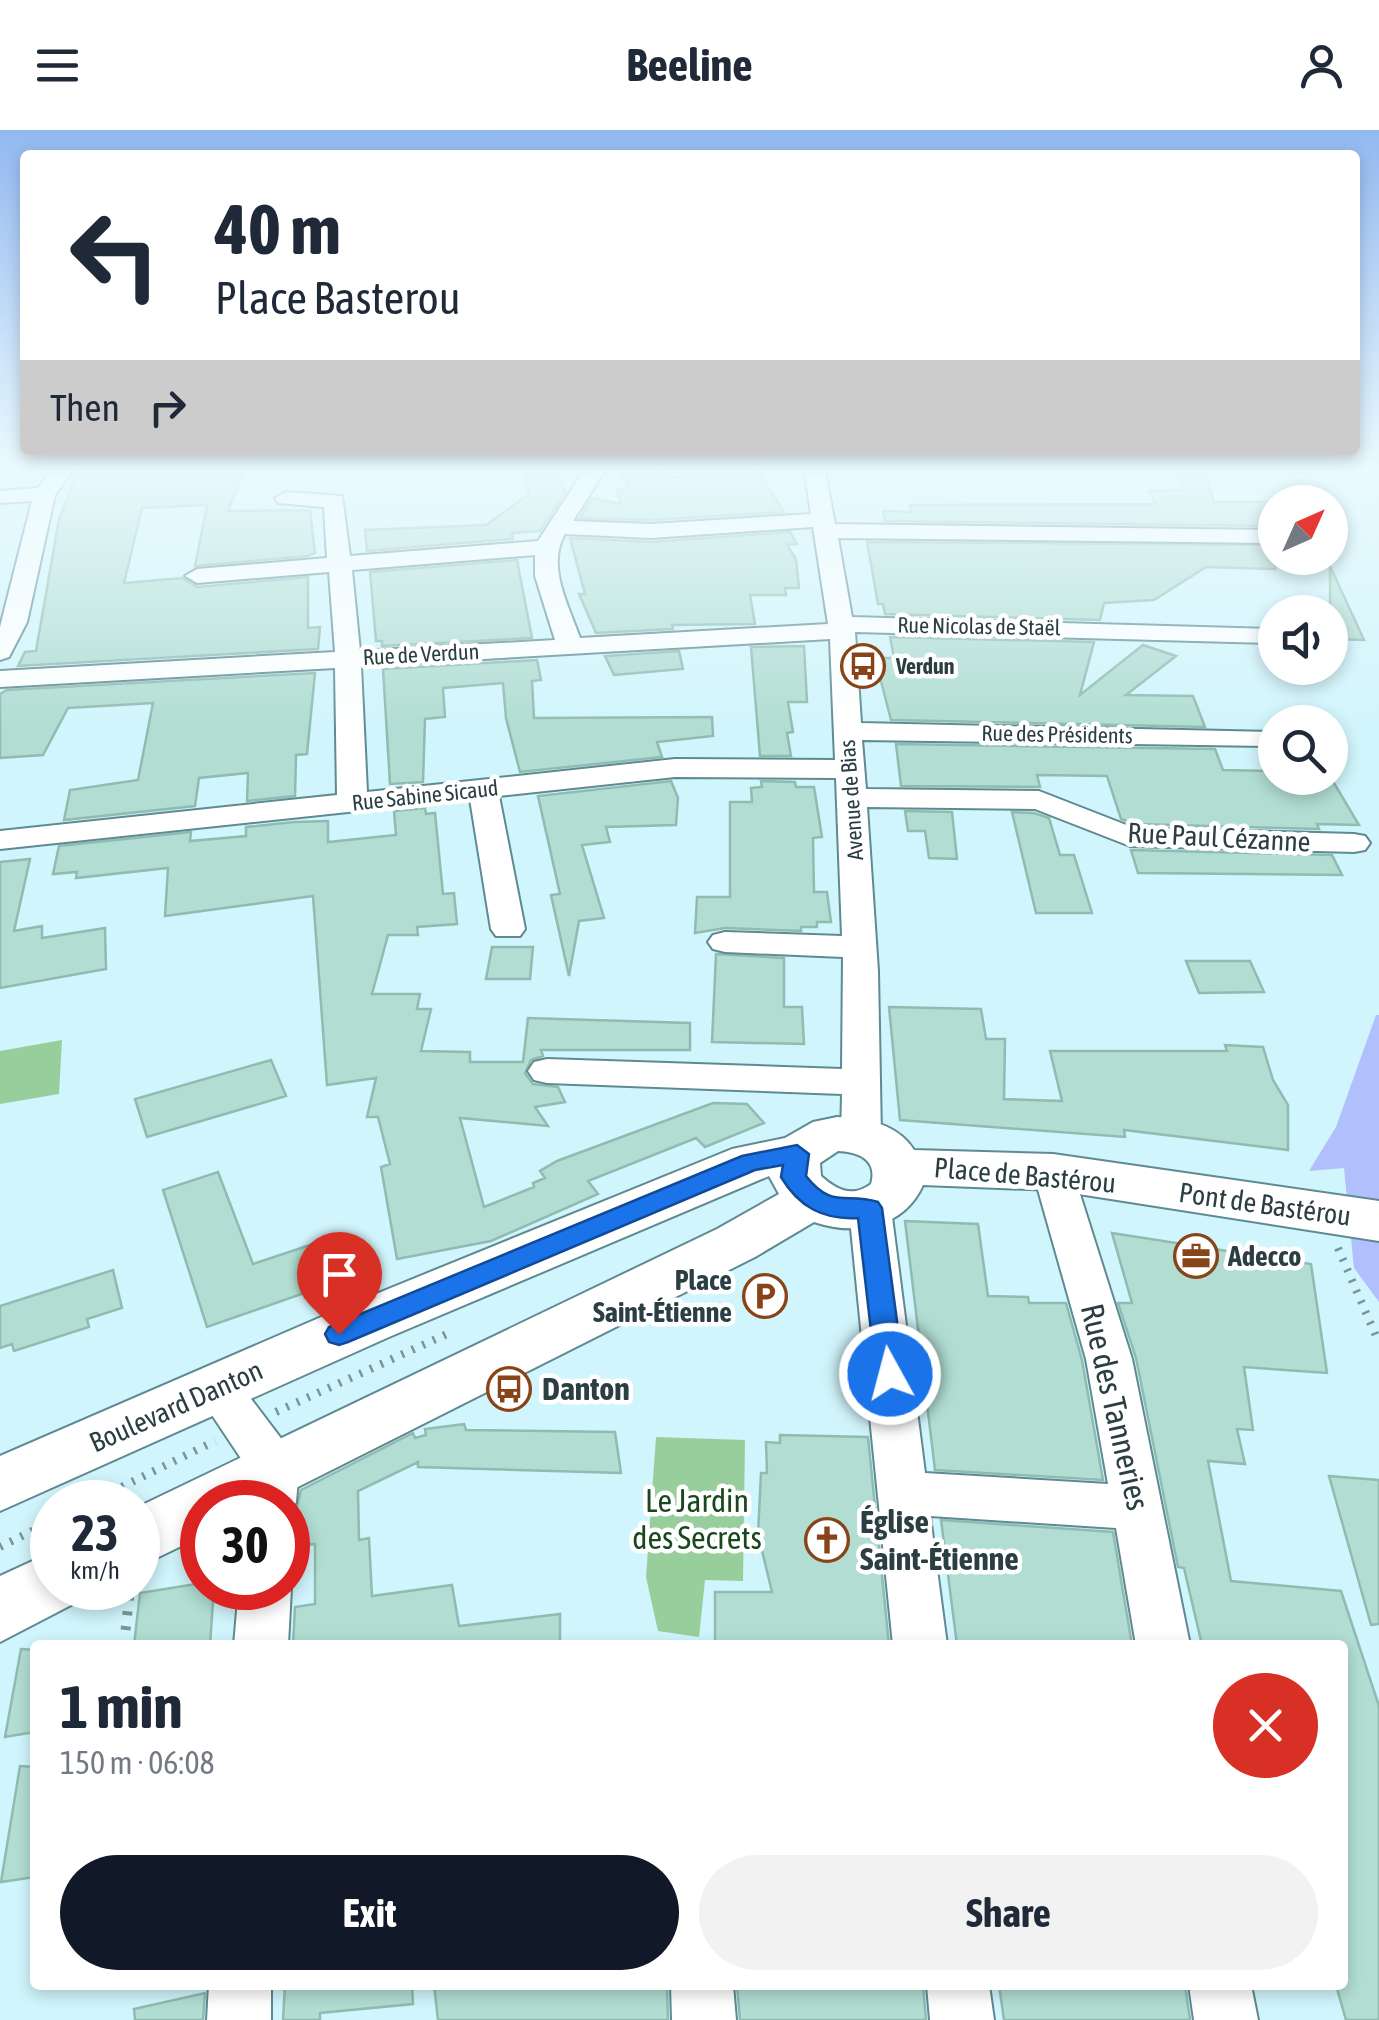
<!DOCTYPE html>
<meta charset="utf-8">
<style>
:root{--surface:#fff;--page:#f2f2f3;--text:#1f2937;--muted:#747a83;--accent:#111827}
body{margin:0;font-family:"Asap Condensed",sans-serif;background:var(--page);color:var(--text);height:100vh;display:flex;flex-direction:column;font-size:38px;white-space:nowrap}
*{box-sizing:border-box;margin:0}
p{font-size:32px;color:var(--muted)}
.icon{flex:none;width:55px;height:55px;fill:none;stroke:currentColor;stroke-width:2;stroke-linecap:round;stroke-linejoin:round}
.map{position:relative;flex:1;overflow:hidden}
.sheet{position:absolute;left:30px;top:1510px;width:1318px;height:350px;display:flex;flex-direction:column;background:var(--surface);border-radius:10px;box-shadow:0 5px 15px #0003}
.sheet>*{flex:none}
.guide{position:absolute;left:20px;top:20px;width:1340px;height:305px;border-radius:10px;box-shadow:0 5px 15px #0003;background:#fff;color:var(--text);overflow:hidden}
.needle{width:65px;rotate:45deg}
.controls{position:absolute;left:1258px;top:355px;display:grid;gap:20px}
.controls a{display:grid;place-items:center;width:90px;height:90px;border-radius:50%;background:var(--surface);box-shadow:0 5px 15px #0003;font-size:50px}
.speed{position:absolute;left:30px;top:1350px;display:flex;gap:20px;font-size:50px;font-weight:700;text-align:center}
.speed>*{display:grid;place-content:center;width:130px;height:130px;border-radius:50%;background:var(--surface);box-shadow:0 5px 15px #0003;line-height:1}
.speed small{font-size:25px;font-weight:400}
.speed .limit{border:15px solid #d22;background:#fff;color:#111}
.pin{position:absolute;display:grid;place-items:center;width:85px;height:85px;color:#fff;margin:-102px -42px;border-radius:50% 50% 50% 0;rotate:-45deg;box-shadow:0 0 10px #0007}
.pin .icon{rotate:45deg}
.me{position:absolute;width:110px;margin:-55px;rotate:353deg;stroke-linejoin:round;filter:drop-shadow(0 0 8px #0008)}
.turn{display:flex;align-items:center;gap:35px;height:210px;padding:0 30px;font-size:45px}
.turn .icon{width:130px;height:130px;stroke-width:2.5}
.turn b{display:block;font-size:70px;line-height:85px}
.then{display:flex;align-items:center;height:95px;padding:0 30px;background:#0003;gap:20px;font-size:38px}
.round{display:grid;place-items:center;flex:none;width:105px;height:105px;border-radius:52px;background:var(--page)}
.summary{display:flex;align-items:center;justify-content:space-between;height:170px;padding:0 30px}
h1{font-size:60px;font-weight:700;line-height:75px}
.button{display:flex;gap:20px;margin-top:auto;padding:20px 30px}
.button a{flex:1;height:115px;border-radius:60px;background:var(--accent);color:#fff;font-size:40px;font-weight:700;line-height:115px;text-align:center}
.button a+a{background:var(--page);color:var(--text)}
header{display:flex;justify-content:space-between;align-items:center;height:130px;padding:0 30px;background:var(--surface);font-size:45px;font-weight:700}
.map>svg:first-child{display:block}
</style>
<header><svg class="icon" aria-label="menu" viewBox="0 0 24 24"><path d="M4 6h16M4 12h16M4 18h16"/></svg>Beeline<svg class="icon" aria-label="person" viewBox="0 0 24 24"><circle cx="12" cy="8" r="4"/><path d="M4 21q1-7 8-7t8 7"/></svg></header>
<div class="map">
<svg width="1379" height="1890" viewBox="0 0 1379 1890">
<rect width="100%" height="100%" fill="#d1f5fc"/>
<path fill="#98ce9b" d="M62 910 59 964 0 974V921Z
M656 1307 745 1310 743 1451 705 1450 699 1507 658 1501 646 1447Z"/>
<path fill="#b1bffc" d="M1376 885H1379V1172L1354 1138 1344 1038 1309 1041 1336 997Z"/>
<path fill="#b1ddd2" stroke="#90bbb0" stroke-width="2.5" d="M95 336H246L228 381 310 380 315 423 308 426 195 436 207 375 142 378 124 453 182 448 197 457 308 447V498L320 497 318 519 18 536 25 522 36 521 59 389 78 340Z
M727 336H755L784 382 651 390 580 388 592 368 621 374 617 359H629L620 340 658 337 663 348 731 344Z
M1176 336H1202L1214 372H1275V396L885 391 883 381 912 382 910 375 1156 374 1149 361 1183 360Z
M558 343 565 363 540 401 512 403 513 409 367 421 365 400 486 395 529 364 524 345Z
M790 402 797 414 787 415 796 429 799 458H785L786 465H750L755 494 672 495 673 499 596 503 579 464H585L570 408 651 412Z
M867 412 1275 415V439L1206 437 1154 470 1104 473 1100 490 885 484 883 474H878Z
M517 430 532 508 382 516V511H376L370 442Z
M1330 436 1364 510 1330 509Z
M890 507 1094 512 1080 565 1143 515 1176 526 1126 565 1193 566 1205 597 891 590 875 528H894Z
M804 516 807 572H788L793 602 787 603 791 626H760L751 517Z
M679 521 683 539 614 545 605 526Z
M537 530 541 550 532 551 534 588 712 587 713 606 657 612 662 627 520 642 506 588 503 553 443 558 445 587 425 589 423 652 390 654 383 539Z
M315 543 307 624 296 625 295 666 247 671 248 643 199 648 195 676 64 690 70 660 138 650 153 573 68 578 43 625 0 628V564L7 560Z
M896 614 1215 619 1223 640 1275 641V648H1331L1359 695 1317 694 1319 699 1135 694 1121 689 1107 646 1037 645 1040 657 901 656Z
M671 651 678 668 676 695 606 697 610 712 582 715 604 788 579 791 569 846 551 765 560 764 538 666Z
M761 651 795 652 796 657H814L822 707 813 708 814 762H827L831 792H817V797H801V801L725 798 695 803 697 767H730V672H752L751 658 762 657Z
M425 678 426 684 435 683 443 764 454 763 457 794 417 797 418 805H388L372 864H420L417 879H431L421 921 470 922V932H523L528 888 690 893V920H541L543 926 531 930 525 943 533 954 558 957 565 972 535 977 548 996 460 988 484 1077 534 1057 533 1053 545 1048 540 1041 557 1031 713 973 747 974 764 993 705 1017 696 1008 588 1051 598 1064 491 1111 397 1129 381 1037 390 1034 378 987H367L376 948 327 955 313 766 165 786 168 738 76 748 77 742 53 744 59 716 191 702 190 711 246 706V697L294 692 328 691V712L396 705 394 681Z
M905 681 952 682 957 729 929 728 925 701H908Z
M1012 682 1034 683 1049 688 1060 725H1074L1092 783H1036Z
M1131 720 1332 725 1342 745 1138 743Z
M30 729 14 801 42 796V808L105 798 106 839 0 858V732Z
M492 817H533L530 849H486Z
M716 824 784 828V877H802L804 914 712 912Z
M1186 831H1250L1264 862 1199 863Z
M889 877 981 879 986 909H1005L1004 969 1062 971 1050 921H1227L1225 915 1263 917 1273 950 1288 975V1020L1124 1000 1125 1007 900 990Z
M271 930 286 966 147 1007 135 969Z
M218 1042 253 1134 334 1107 350 1147 207 1197 163 1060Z
M905 1091 978 1094 988 1166 1028 1167 1029 1173H1066L1082 1230 1103 1350 935 1340Z
M1112 1103 1311 1134 1327 1243 1244 1237 1253 1300 1237 1299 1245 1334 1208 1331 1231 1451 1341 1461 1379 1576V1890H1346L1336 1855H1342V1515H1202L1184 1438 1178 1437 1136 1228 1118 1173H1132Z
M113 1140 122 1178 87 1189 89 1197 14 1221 12 1214 0 1218V1176Z
M464 1294 466 1300 615 1302 621 1343 418 1337V1332L358 1361 359 1410 369 1408 372 1466 452 1455 459 1496 560 1484V1515H293L295 1477 315 1474V1414L295 1416 296 1381 301 1360 413 1303 415 1308 426 1305 425 1299Z
M780 1305 868 1307 889 1515 806 1512 715 1515V1462H772L758 1404 761 1343H767L766 1312 780 1313Z
M1329 1346 1379 1350V1494L1371 1495Z
M941 1390 1113 1402 1132 1515H957Z
M202 1453V1458H214L210 1515H134L140 1463Z
M21 1519 35 1520V1602L5 1607Z
M20 1636 35 1637V1747L1 1752Z
M285 1855H412L413 1874 320 1883V1890H283Z
M434 1855H667L668 1890H438Z
M737 1855H923L926 1890H740Z
M999 1855H1185L1190 1890H1004Z
M205 1863 203 1890H135L134 1879Z"/>
<g fill="none" stroke-linecap="round" stroke-linejoin="round">
<g stroke="#5f8a92" stroke-width="4">
<path id="minor" d="M55 336H76L55 365 27 492 9 527 0 530V497L32 371 0 373V361L38 358Z
M587 336H608L573 391 651 394 811 384 804 336H824L835 394 1275 400 1272 413 838 408 852 487 1275 499V511L1270 513 855 502 861 593 1275 602V614L1267 616 862 610 866 659 1039 661 1134 698 1354 704 1365 706 1370 713 1365 720 1354 722 1130 716 1035 679 867 677 878 841 881 1006 875 1016 861 1020 847 1016 841 1006 842 964 547 953 534 950 528 941 534 932 547 929 842 939 843 827 725 822 713 819 708 812 713 805 725 802 842 806 836 648 675 647 499 666 525 799 520 806H496L491 799 470 669 0 719V701L337 665 335 538 0 557V541L335 522 329 442 197 453 185 446 197 439 327 428 324 377 278 373 275 368 286 362 342 366 350 426 538 411ZM813 397 828 494 580 508C569 476 546 436 565 404L651 408ZM535 425V446L555 510 360 521 352 440ZM830 509 835 630 675 629 367 662 361 536Z
M1053 1028 1067 1032 1073 1042 1132 1229 1190 1515H1136L1116 1398 930 1386 947 1515H893L849 1079 855 1068 870 1064 885 1068 891 1079 925 1343 1108 1354 1086 1229 1033 1042 1039 1032Z
M217 1239 233 1245 292 1323 299 1338 296 1372 288 1387V1372H247L250 1342 194 1258 201 1245Z
M288 1451 291 1458 288 1515H234L239 1458H288Z
M209 1855H271V1890H207Z
M671 1855H733L736 1890H672Z
M927 1855H989L994 1890H930Z
M1189 1855H1251L1258 1890H1194Z"/>
</g>
<g stroke="#5f8a92" stroke-width="4">
<path id="major" d="M837 987C866 988 898 994 914 1020L1053 1024 1379 1071V1111L1053 1060 923 1055C904 1098 856 1106 814 1092L755 1127 268 1372H202V1406L138 1437V1377L717 1099 779 1064 769 1046 389 1207 0 1381V1326L349 1175 732 1019 785 1008 813 992ZM838 1021C859 1022 878 1030 871 1054 852 1068 837 1060 821 1046L820 1033Z
M52 1422V1458H82L75 1473 0 1512V1446Z"/>
</g>
<path stroke="#7a959a" stroke-width="8" stroke-dasharray="2.5 9" stroke-linecap="butt" d="M1338 1118 1379 1213
M276 1282 447 1204
M91 1372 215 1311
M0 1417 52 1391"/>
<path stroke="#7a959a" stroke-width="10" stroke-dasharray="4 11" stroke-linecap="butt" d="M124 1515 130 1458"/>
<use href="#minor" fill="#fff" fill-rule="evenodd"/>
<use href="#major" fill="#fff" fill-rule="evenodd"/>
</g>
<linearGradient id="sky" x2="0" y2="1"><stop stop-color="#92b8f0"/><stop offset="0.56" stop-color="#eafafe"/><stop offset="1" stop-color="#eafafe" stop-opacity="0"/></linearGradient>
<rect width="1379" height="601" fill="url(#sky)"/>
<path fill="#1a73e8" stroke="#114b97" stroke-width="2.5" d="M797 1015 809 1024 806 1046C833 1080 845 1062 878 1072L882 1078 904 1244 900 1252 890 1255 880 1252 876 1244 858 1088C823 1090 799 1077 781 1047L783 1035 755 1040 348 1212 339 1215 329 1212 325 1204 329 1197 742 1026Z"/>
<defs>
<g id="bus-ring" transform="scale(2.25)"><circle r="9.5" fill="#fff" stroke="#884418" stroke-width="1.5"/><path d="M-5-6H5V4H4V6H2V4H-2V6H-4V4H-5ZM-3.5-4V0h7V-4ZM-3.5 1.2v1.5H-2V1.2ZM2 1.2v1.5H3.5V1.2Z" fill="#884418"/></g>
<g id="office-ring" transform="scale(2.25)"><circle r="9.5" fill="#fff" stroke="#884418" stroke-width="1.5"/><path d="M-6-3h4V-5.5h4V-3h4V5H-6ZM-1-4.5V-3h2v-1.5ZM-6 0V1H6V0Z" fill="#884418"/></g>
<g id="parking-ring" transform="scale(2.25)"><circle r="9.5" fill="#fff" stroke="#884418" stroke-width="1.5"/><path d="M-3.5-5.5H1a3.5 3.5 0 0 1 0 7H-1V5.5H-3.5ZM-1-3.4V-.6H.8a1.4 1.4 0 0 0 0-2.8Z" fill="#884418"/></g>
<g id="church-ring" transform="scale(2.25)"><circle r="9.5" fill="#fff" stroke="#884418" stroke-width="1.5"/><path d="M-1.2-6h2.4v3.5h3.3v2.4h-3.3V6h-2.4V-.1h-3.3v-2.4h3.3Z" fill="#884418"/></g>
</defs>
<g fill-rule="evenodd">
<use href="#bus-ring" x="863" y="536"/>
<use href="#office-ring" x="1196" y="1126"/>
<use href="#parking-ring" x="765" y="1166"/>
<use href="#bus-ring" x="509" y="1259"/>
<use href="#church-ring" x="827" y="1410"/>
</g>
<g text-anchor="middle" stroke-width="9" stroke-linejoin="round" paint-order="stroke">
<g font-size="22" fill="#2b3e41" stroke="#fff">
<text transform="translate(979 496) rotate(1)" y="8">Rue Nicolas de Staël</text>
<text transform="translate(421 524) rotate(-3)" y="8">Rue de Verdun</text>
<text transform="translate(1057 604) rotate(1)" y="8">Rue des Présidents</text>
<text transform="translate(425 665) rotate(-6)" y="8">Rue Sabine Sicaud</text>
<text transform="translate(851 670) rotate(-94)" y="8">Avenue de Bias</text>
</g>
<g font-size="22" font-weight="bold" fill="#2b3e41" stroke="#fff" text-anchor="start">
<text x="896" y="544">Verdun</text>
</g>
<g font-size="28" fill="#2b3e41" stroke="#fff">
<text transform="translate(1219 707) rotate(3)" y="10">Rue Paul Cézanne</text>
<text transform="translate(1025 1045) rotate(5)" y="10">Place de Bastérou</text>
<text transform="translate(1265 1074) rotate(8)" y="10">Pont de Bastérou</text>
<text transform="translate(176 1276) rotate(-24)" y="10">Boulevard Danton</text>
</g>
<g font-size="28" font-weight="bold" fill="#2b3e41" stroke="#fff" text-anchor="start">
<text x="1228" y="1136">Adecco</text>
<text x="732" y="1160" text-anchor="end">Place<tspan x="732" dy="32">Saint-Étienne</tspan></text>
</g>
<g font-size="32" font-weight="bold" fill="#2b3e41" stroke="#fff" text-anchor="start">
<text x="542" y="1270">Danton</text>
<text x="860" y="1403">Église<tspan x="860" dy="37">Saint-Étienne</tspan></text>
</g>
<g font-size="32" fill="#2b3e41" stroke="#fff">
<text transform="translate(1115 1277) rotate(77)" y="11">Rue des Tanneries</text>
</g>
<g font-size="32" fill="#19471e" stroke="#fff">
<text x="697" y="1382">Le Jardin<tspan x="697" dy="37">des Secrets</tspan></text>
</g>
</g>
</svg>
<div class="controls">
<a><svg class="needle" viewBox="-14 -14 28 28"><path d="M0-13l5 13h-10z" fill="#e53935"/><path d="M0 13l5-13h-10z" fill="#747a83"/></svg></a>
<a><svg class="icon" aria-label="sound" viewBox="0 0 24 24"><path d="M4 9h4l5-4v14l-5-4H4zM17 9q2 3 0 6"/></svg></a>
<a><svg class="icon" aria-label="search" viewBox="0 0 24 24"><circle cx="10" cy="10" r="6"/><path d="M15 15l6 6"/></svg></a>
</div>
<div class="speed"><div>23<small>km/h</small></div><div class="limit">30</div></div>
<div class="pin" style="left:339px;top:1204px;background:#d93025"><svg class="icon" aria-label="arrive" viewBox="0 0 24 24"><path d="M6 21V4h12l-3 4 3 4H6"/></svg></div>
<svg class="me" style="left:890px;top:1244px" viewBox="-20 -20 40 40"><circle r="17" fill="#1a73e8" stroke="#fff" stroke-width="3"/><path d="M0-11L8 9 0 5-8 9z" fill="#fff"/></svg>
<div class="guide">
<div class="turn"><svg class="icon" aria-label="left" viewBox="0 0 24 24"><path d="M17 20v-9H6M10 6l-5 5 5 5"/></svg><div><b>40 m</b>Place Basterou</div></div>
<div class="then">Then<svg class="icon" aria-label="right" viewBox="0 0 24 24"><path d="M7 20v-9h11M14 6l5 5-5 5"/></svg></div>
</div>
<section class="sheet">
<div class="summary"><div><h1>1 min</h1><p>150 m · 06:08</p></div><a class="round" style="background:#d93025;color:#fff"><svg class="icon" aria-label="close" viewBox="0 0 24 24"><path d="M6 6l12 12M18 6L6 18"/></svg></a></div>
<div class="button"><a>Exit</a><a>Share</a></div>
</section>
</div>
